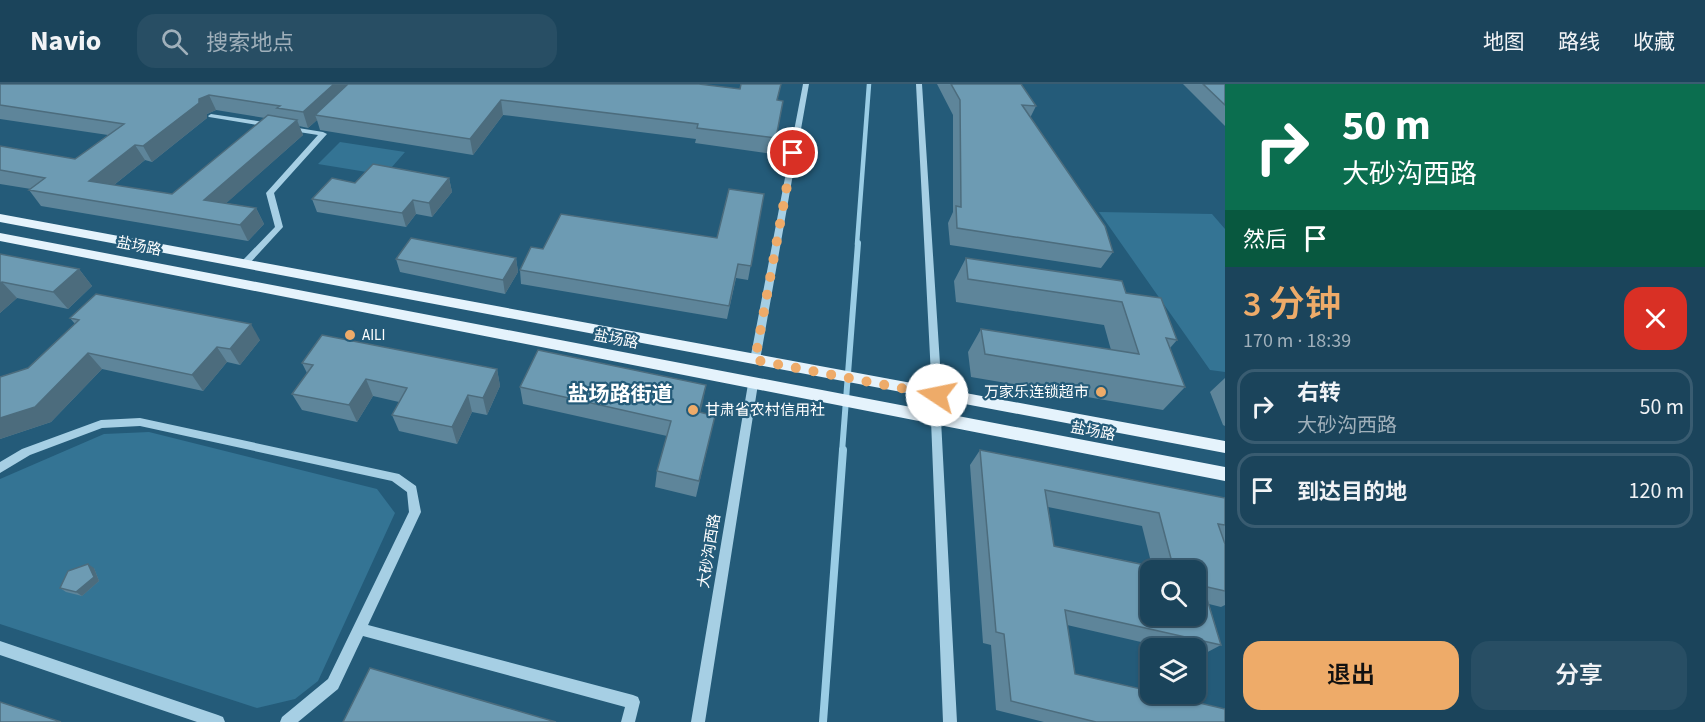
<!DOCTYPE html>
<html lang="zh">
<meta charset="utf-8">
<style>
:root{--surface:#1b445b;--page:#284e64;--text:#f1f3f6;--muted:#a0b0bb;--line:#395c71;--accent:#eeab69}
body{margin:0;font-family:"Source Sans 3","Noto Sans SC",sans-serif;background:var(--page);color:var(--text);height:100vh;display:flex;flex-direction:column;font-size:22px;white-space:nowrap}
*{box-sizing:border-box;margin:0}
p{font-size:20px;color:var(--muted)}
.icon{flex:none;width:33px;height:33px;fill:none;stroke:currentColor;stroke-width:2;stroke-linecap:round;stroke-linejoin:round}
.map{position:relative;flex:1;overflow:hidden}
.side{display:flex;flex-direction:column;background:var(--surface);width:480px}
.side>*{flex:none}
.top-card{background:#0b6e4f;color:#fff;overflow:hidden}
.controls{position:absolute;left:1140px;top:476px;display:grid;gap:12px}
.controls a{display:grid;place-items:center;width:66px;height:66px;border-radius:12px;background:var(--surface);box-shadow:0 2px 4px #0004,0 0 0 2px var(--line);font-size:30px}
.pin{position:absolute;display:grid;place-items:center;width:51px;height:51px;color:#fff;margin:-26px;border:3px solid #fff;border-radius:50%;box-shadow:0 2px 6px #0007}
.me{position:absolute;width:66px;margin:-33px;rotate:281deg;stroke-linejoin:round;filter:drop-shadow(0 0 4px #0008)}
.turn{display:flex;align-items:center;gap:21px;height:126px;padding:0 18px;font-size:27px}
.turn .icon{width:78px;height:78px;stroke-width:2.5}
.turn b{display:block;font-size:42px;line-height:51px}
.then{display:flex;align-items:center;height:57px;padding:0 18px;background:#0003;gap:12px;font-size:22px}
.round{display:grid;place-items:center;flex:none;width:63px;height:63px;border-radius:18px;background:var(--page)}
.overview{display:flex;align-items:center;justify-content:space-between;height:102px;padding:0 18px}
h1{font-size:36px;font-weight:600;line-height:45px;color:var(--accent)}
.primary-button{display:flex;gap:12px;margin-top:auto;padding:12px 18px}
.primary-button a{flex:1;height:69px;border-radius:18px;background:var(--accent);color:#111;font-size:24px;font-weight:600;line-height:69px;text-align:center}
.primary-button a+a{background:var(--page);color:var(--text)}
ul{padding:0;list-style:none}
li{display:flex;align-items:center;gap:18px;height:75px;margin:0 12px 9px;padding:0 6px;border:3px solid var(--line);border-radius:18px}
li div{flex:1}
li b{display:block;font-size:22px}
li em{font-style:normal}
header{display:flex;align-items:center;gap:36px;box-sizing:border-box;height:84px;padding:0 30px;background:var(--surface);border-bottom:2px solid var(--line)}
header strong{font-size:28px}
nav{display:flex;gap:33px;margin-inline-start:auto;font-size:21px}
.search{width:420px;height:54px;background:var(--page);display:flex;align-items:center;gap:15px;box-sizing:border-box;padding:0 21px;border-radius:18px;color:var(--muted);font-size:22px}
main{display:flex;flex:1;min-height:0}
.map>svg:first-child{display:block}
</style>
<header>
<strong>Navio</strong>
<div class="search"><svg class="icon" aria-label="search" viewBox="0 0 24 24"><circle cx="10" cy="10" r="6"/><path d="M15 15l6 6"/></svg>搜索地点</div>
<nav><a>地图</a><a>路线</a><a>收藏</a></nav>
</header>
<main>
<div class="map">
<svg width="1225" height="638" viewBox="0 0 1225 638">
<rect width="100%" height="100%" fill="#245b79"/>
<path fill="#347494" d="M340 58 405 68 385 91 318 80Z
M1099 128 1212 130 1225 145V288L1210 286Z
M149 348 377 405 395 429 318 597 295 615 257 624 0 540V395L104 350Z"/>
<g fill="none" stroke-linecap="round" stroke-linejoin="round">
<path stroke="#9acde5" stroke-width="4.5" d="M857 160 869 0"/>
<path stroke="#9acde5" stroke-width="6" d="M842 368 858 159"/>
<path stroke="#9acde5" stroke-width="8" d="M823 638 843 366"/>
<path fill="#a6cfe4" fill-rule="evenodd" d="M803 0H809L760 276 755 280 750 276Z
M916 0H922L942 311 941 314H933L932 311Z
M211 30 270 39 274 41 270 43 209 33 208 32Z
M286 42 323 48 327 50 274 109 283 143 249 180H243V176L275 143 266 109 318 51 286 46Z
M753 296 758 300 705 638H691L748 300Z
M936 332 940 333 941 336 957 638H943L931 336 932 333Z
M140 334 399 390 416 402 421 428 368 541 633 611 638 613 640 618 635 638H621L625 623 363 552 338 605 298 638H280L282 633 328 595 409 428 407 408 392 397 140 342 102 344 30 371 0 389V378L22 365 101 336Z
M0 557 218 631 223 633 225 638H197L0 571Z"/>
<path fill="#e5f3fc" fill-rule="evenodd" d="M0 130 1225 357V369L0 138Z
M0 149 1225 383V397L0 157Z"/>
</g>
<path fill="#5e859a" fill-rule="evenodd" d="M0 0 703 1 783 17 773 70 695 59 696 55 503 31 473 71 320 46 317 36 308 44 299 42 303 51 226 119 256 124 264 140 248 157 41 122 29 106 31 105 0 100V62L75 75 108 51 0 35ZM216 26 265 34 172 110 114 101 145 76 152 78 207 34V30Z
M937 0H1021L1036 22 1030 34 1113 168 1101 184 950 161 948 139 953 128V31Z
M1183 0H1225V42Z
M449 94 452 108 432 133 416 130 406 143 317 128 312 115 355 99Z
M764 110 748 196 736 194 727 235 521 200 520 186 543 165 717 154Z
M0 170 79 185 92 202 68 225 17 214 0 229Z
M516 174 518 188 505 210 400 188 396 175Z
M966 174 1126 209 1177 256 1170 264 1185 303 1163 326 971 293 968 268 981 245 1111 266 1104 241 956 218 954 197Z
M70 234 260 256 240 281 227 278 203 307 102 285 51 338 0 355V293L28 284 75 240Z
M302 279 497 285 500 302 487 331 472 328 457 360 399 347 392 331 399 318 373 312 357 338 302 326 292 310 307 289Z
M1225 294V342L1223 341 1210 308Z
M706 301 700 328 711 348 696 413 655 403 657 387 667 352 523 320 520 303Z
M980 366 1225 414V458H1224L1225 521 1221 523 1209 520 1221 561 1200 572 1196 571V564H1167L1067 541 1075 590 1225 638H1044L996 626 991 561 983 559 970 381ZM1048 423 1142 442 1152 482 1054 462ZM1150 486H1196L1150 531Z
M94 484 99 497 82 512 66 508 60 504Z"/>
<path fill="#4c6c7d" d="M334 0H355L315 31 317 36 308 44 303 28Z
M209 11 216 26 207 30V34L152 78 143 62 199 15Z
M501 16 503 31 473 71 470 55Z
M297 36 303 51 213 131 204 116Z
M135 61 145 76 99 113 89 97Z
M449 94 452 108 432 133 429 119Z
M413 116 416 130 406 143 402 129Z
M256 124 264 140 248 157 240 141Z
M516 174 518 188 505 210 503 196Z
M79 185 92 202 68 225 53 208Z
M2 198 17 214 0 229V199Z
M251 240 260 256 240 281 230 265Z
M217 263 227 278 203 307 192 291Z
M88 269 102 285 51 338 0 355V334Z
M497 285 500 302 487 331 483 314Z
M366 295 373 312 357 338 349 321Z
M706 301 703 318 696 345 699 328Z
M468 311 472 328 457 360 452 343Z
M88 480 94 484 99 497 82 512 76 508Z"/>
<path fill="#6d9bb3" stroke="#4c6c7d" stroke-width="1.5" fill-rule="evenodd" d="M0 0H334L303 28 277 24 280 22 209 11 199 15V19L143 62 135 61 89 97 172 110 268 31 297 36 204 116 256 124 240 141 29 106 45 94 0 86V62L75 75 124 40 0 21Z
M348 0H699L740 5 741 0H781L777 16 783 17 776 54 697 44 698 40 501 16 470 55 315 31Z
M951 0H1021L1036 22 1022 21 1105 142 1113 168 957 144 956 122 961 123 960 16Z
M1203 0H1225V21Z
M373 80 449 94 429 119 413 116 402 129 312 115 332 94 355 99Z
M729 105 764 110 751 182 738 180 729 222 520 186 531 163 543 165 561 130 717 154Z
M411 154 516 174 503 196 396 175Z
M0 170 79 185 53 208 2 198 0 199Z
M966 174 1122 197 1126 209 1161 214 1177 256 1166 254 1185 303 985 270 981 245 1139 270 1122 218 968 195Z
M96 210 251 240 230 265 217 263 192 291 88 269 35 323 0 334V293L28 284 79 236 70 234Z
M322 251 497 285 483 314 468 311 452 343 392 331 407 304 366 295 349 321 292 310 313 281 302 279Z
M538 266 706 301 699 328 715 332 699 397 657 387 671 337 520 303Z
M980 366 1225 414V441L1218 440 1225 460V507L1203 502 1221 561 1065 526 1075 590 1150 607V609H1157L1225 625V638H1096L1011 617 1004 550 996 548ZM1045 406 1159 429 1174 486H1196V531H1150V486H1169L1054 462Z
M88 480 94 493 76 508 60 504 68 487Z
M370 584 556 638H343Z
M0 618 61 638H0Z"/>
<g fill="none" stroke-linecap="round" stroke-linejoin="round">
<path stroke="#eeab69" stroke-width="10" stroke-dasharray="0 18" d="M793 69 755 276 937 311"/>
</g>
<g fill="#eeab69" stroke="#245b79" stroke-width="2">
<circle cx="350" cy="251" r="6"/>
<circle cx="1101" cy="308" r="6"/>
<circle cx="693" cy="326" r="6"/>
</g>
<g text-anchor="middle" stroke-width="4.5" stroke-linejoin="round" paint-order="stroke">
<g font-size="15" fill="#fff" stroke="#245b79">
<text transform="translate(139 162) rotate(11)" y="5">盐场路</text>
<text transform="translate(616 255) rotate(11)" y="5">盐场路</text>
<text transform="translate(1093 347) rotate(11)" y="5">盐场路</text>
<text transform="translate(709 467) rotate(-81)" y="5">大砂沟西路</text>
</g>
<g font-size="15" fill="#fff" stroke="#245b79" text-anchor="start">
<text x="362" y="256">AILI</text>
<text x="1089" y="313" text-anchor="end">万家乐连锁超市</text>
<text x="705" y="331">甘肃省农村信用社</text>
</g>
<g font-size="21" font-weight="bold" fill="#fff" stroke="#245b79">
<text x="620" y="317">盐场路街道</text>
</g>
</g>
</svg>
<div class="controls">
<a><svg class="icon" aria-label="search" viewBox="0 0 24 24"><circle cx="10" cy="10" r="6"/><path d="M15 15l6 6"/></svg></a>
<a><svg class="icon" aria-label="layers" viewBox="0 0 24 24"><path d="M12 4l9 5-9 5-9-5zM3 14l9 5 9-5"/></svg></a>
</div>
<div class="pin" style="left:793px;top:69px;background:#d93025"><svg class="icon" aria-label="arrive" viewBox="0 0 24 24"><path d="M6 21V4h12l-3 4 3 4H6"/></svg></div>
<svg class="me" style="left:937px;top:311px" viewBox="-20 -20 40 40"><circle r="19" fill="#fff"/><path d="M0-13L10 11 0 6-10 11z" fill="#eeab69"/></svg>
</div>
<section class="side">
<div class="top-card">
<div class="turn"><svg class="icon" aria-label="right" viewBox="0 0 24 24"><path d="M7 20v-9h11M14 6l5 5-5 5"/></svg><div><b>50 m</b>大砂沟西路</div></div>
<div class="then">然后<svg class="icon" aria-label="arrive" viewBox="0 0 24 24"><path d="M6 21V4h12l-3 4 3 4H6"/></svg></div>
</div>
<div class="overview"><div><h1>3 分钟</h1><p>170 m · 18:39</p></div><a class="round" style="background:#d93025;color:#fff"><svg class="icon" aria-label="close" viewBox="0 0 24 24"><path d="M6 6l12 12M18 6L6 18"/></svg></a></div>
<ul>
<li><svg class="icon" aria-label="right" viewBox="0 0 24 24"><path d="M7 20v-9h11M14 6l5 5-5 5"/></svg><div><b>右转</b><p>大砂沟西路</p></div><em>50 m</em></li>
<li><svg class="icon" aria-label="arrive" viewBox="0 0 24 24"><path d="M6 21V4h12l-3 4 3 4H6"/></svg><div><b>到达目的地</b></div><em>120 m</em></li>
</ul>
<div class="primary-button"><a>退出</a><a>分享</a></div>
</section>
</main>
